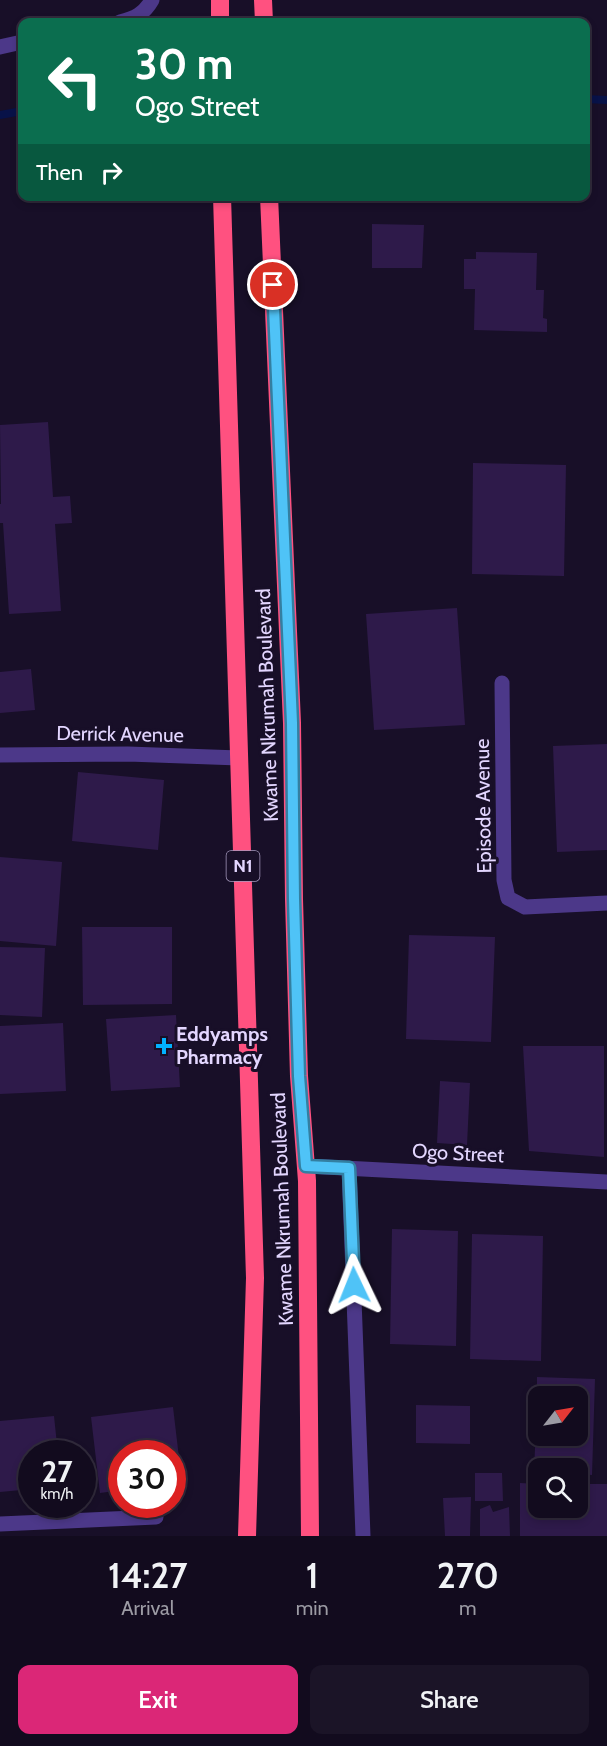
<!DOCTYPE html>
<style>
:root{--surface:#120b1e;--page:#1b1427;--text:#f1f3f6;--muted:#9c9ba4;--line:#312b3c;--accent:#db2777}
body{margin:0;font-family:Cabin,sans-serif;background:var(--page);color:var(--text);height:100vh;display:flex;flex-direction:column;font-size:22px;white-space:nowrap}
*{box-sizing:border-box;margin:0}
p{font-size:20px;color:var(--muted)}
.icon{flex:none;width:33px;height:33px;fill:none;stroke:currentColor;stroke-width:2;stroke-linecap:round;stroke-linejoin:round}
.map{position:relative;height:1536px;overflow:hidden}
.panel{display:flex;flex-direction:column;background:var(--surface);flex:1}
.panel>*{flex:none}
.hud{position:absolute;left:18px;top:18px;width:572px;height:183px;border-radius:12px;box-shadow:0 3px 9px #0003,0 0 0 2px var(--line);background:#0b6e4f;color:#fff;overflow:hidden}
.needle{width:39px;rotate:59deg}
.fabs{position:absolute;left:528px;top:1386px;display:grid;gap:12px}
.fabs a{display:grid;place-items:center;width:60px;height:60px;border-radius:12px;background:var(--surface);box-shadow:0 3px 9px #0003,0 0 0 2px var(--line);font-size:30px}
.speed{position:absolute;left:18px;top:1440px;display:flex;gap:12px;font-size:30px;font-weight:700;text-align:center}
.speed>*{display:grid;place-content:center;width:78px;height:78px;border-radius:50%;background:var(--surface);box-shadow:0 3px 9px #0003,0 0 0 2px var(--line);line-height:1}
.speed small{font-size:15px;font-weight:400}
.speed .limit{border:9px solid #d22;background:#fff;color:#111}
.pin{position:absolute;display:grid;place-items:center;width:51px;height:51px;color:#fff;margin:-26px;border:3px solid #fff;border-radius:50%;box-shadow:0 2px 6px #0007}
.me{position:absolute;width:66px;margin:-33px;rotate:358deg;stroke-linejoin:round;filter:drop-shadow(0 0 4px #0008)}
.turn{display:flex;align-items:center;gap:21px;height:126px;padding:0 18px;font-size:27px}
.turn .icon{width:78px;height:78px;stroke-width:2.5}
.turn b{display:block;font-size:42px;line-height:51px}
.then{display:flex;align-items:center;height:57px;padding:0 18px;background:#0003;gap:12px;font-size:22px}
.eta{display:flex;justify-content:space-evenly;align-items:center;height:102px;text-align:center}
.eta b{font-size:36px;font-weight:600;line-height:42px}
.cta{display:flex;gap:12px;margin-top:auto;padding:12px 18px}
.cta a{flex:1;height:69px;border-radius:12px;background:var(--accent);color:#fff;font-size:24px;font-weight:600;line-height:69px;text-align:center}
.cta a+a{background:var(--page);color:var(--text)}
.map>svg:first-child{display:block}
</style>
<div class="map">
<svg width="607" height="1536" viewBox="0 0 607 1536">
<rect width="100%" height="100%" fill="#180f28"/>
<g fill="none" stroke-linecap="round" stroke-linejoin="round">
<path stroke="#081248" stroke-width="8" d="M585 99 607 100
M0 115 22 111"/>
</g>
<path fill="#2e1a4a" d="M372 224 424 225 422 268H372Z
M476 252 537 253 536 290H544L543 318 547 319V332L474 330 475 289H464V259H476Z
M48 422 53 497 70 496 72 523 55 524 61 611 9 614 3 523H0V504H1L0 425Z
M473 463 566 465 564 576 472 574Z
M457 608 465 725 374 730 366 614Z
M31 669 35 710 0 713V672Z
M607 744V850L557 852 553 746Z
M78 772 164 780 158 850 72 841Z
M0 857 62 862 56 946 0 941Z
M82 927H172V1004L83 1005Z
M409 935 495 937 491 1042 406 1039Z
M0 947 45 948 42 1017 0 1015Z
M176 1015 180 1087 111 1091 106 1019Z
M63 1023 66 1091 0 1094V1026Z
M523 1046H604V1157L529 1151Z
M440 1081 470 1083 467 1145 437 1143Z
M392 1229 458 1231 456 1346 390 1344Z
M472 1234 543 1236 541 1361 470 1359Z
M537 1377 595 1379 592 1475 578 1474V1468H538V1472H534L537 1400H538V1436H578V1396H537Z
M416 1405 470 1406V1444L416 1443Z
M173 1407 182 1483 172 1485V1454H122V1490L100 1493 91 1417Z
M54 1416 58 1454H32V1489L0 1492V1421Z
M475 1473H502L503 1501H475Z
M520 1483 538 1484V1508H578V1484H607V1536H520Z
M471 1497 470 1536H445L443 1498Z
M490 1505 493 1512 509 1507 510 1536H480V1509Z"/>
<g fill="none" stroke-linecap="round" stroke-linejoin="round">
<path stroke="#4c3889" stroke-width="15" d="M120 22C135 18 144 14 152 0
M0 47 22 42
M502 683 504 880 508 898 525 907 607 903
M0 755 128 754 239 758
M306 1166 607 1182
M349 1168 363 1536
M0 1524 156 1517"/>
<path stroke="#ff5180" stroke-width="18" d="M220 0V22
M263 0 264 22
M222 196 255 1278 247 1536
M269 196 292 723 294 899 299 1076 307 1181 310 1536"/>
</g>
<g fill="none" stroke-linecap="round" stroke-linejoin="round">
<g stroke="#337fa1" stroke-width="15">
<path id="route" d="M273 285 292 723 294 899 299 1076 306 1166 349 1168 354 1285"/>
</g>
<use href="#route" stroke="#4fc3f7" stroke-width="10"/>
</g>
<path fill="#02b1ff" stroke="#180f28" stroke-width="2" d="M161 1037h6v6h6v6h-6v6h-6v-6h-6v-6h6z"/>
<g text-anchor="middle" stroke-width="6" stroke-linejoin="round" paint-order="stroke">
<rect fill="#180f28" stroke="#a69abe" stroke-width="1.5" x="226.5" y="851" width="33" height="30" rx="4.5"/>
<g font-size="18" font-weight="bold" fill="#e3d6ff">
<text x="243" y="872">N1</text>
</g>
<g font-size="20" fill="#e3d6ff" stroke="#180f28">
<text transform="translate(267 705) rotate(-92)" y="7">Kwame Nkrumah Boulevard</text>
<text transform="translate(120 734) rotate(1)" y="7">Derrick Avenue</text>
<text transform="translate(483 806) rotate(-91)" y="7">Episode Avenue</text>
<text transform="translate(458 1153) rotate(3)" y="7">Ogo Street</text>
<text transform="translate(282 1209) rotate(-92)" y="7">Kwame Nkrumah Boulevard</text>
</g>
<g font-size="20" font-weight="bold" fill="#e3d6ff" stroke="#180f28" text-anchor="start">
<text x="176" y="1041">Eddyamps<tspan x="176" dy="23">Pharmacy</tspan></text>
</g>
</g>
</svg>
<div class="fabs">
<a><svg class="needle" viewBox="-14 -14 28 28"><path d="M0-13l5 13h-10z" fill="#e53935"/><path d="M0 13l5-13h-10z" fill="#9c9ba4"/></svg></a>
<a><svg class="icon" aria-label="search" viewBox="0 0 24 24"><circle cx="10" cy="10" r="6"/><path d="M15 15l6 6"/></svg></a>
</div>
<div class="speed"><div>27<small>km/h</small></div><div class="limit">30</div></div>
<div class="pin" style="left:273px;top:285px;background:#d93025"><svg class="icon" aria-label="arrive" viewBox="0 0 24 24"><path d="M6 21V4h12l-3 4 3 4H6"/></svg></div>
<svg class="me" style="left:354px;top:1285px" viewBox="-20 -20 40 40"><path d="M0-17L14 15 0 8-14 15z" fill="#4fc3f7" stroke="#fff" stroke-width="4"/></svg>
<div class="hud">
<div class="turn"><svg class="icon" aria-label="left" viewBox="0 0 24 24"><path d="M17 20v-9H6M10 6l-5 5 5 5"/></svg><div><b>30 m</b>Ogo Street</div></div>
<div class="then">Then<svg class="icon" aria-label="right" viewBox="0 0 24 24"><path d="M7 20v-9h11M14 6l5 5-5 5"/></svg></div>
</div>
</div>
<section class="panel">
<div class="eta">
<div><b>14:27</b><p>Arrival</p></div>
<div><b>1</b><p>min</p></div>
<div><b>270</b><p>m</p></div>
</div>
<div class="cta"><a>Exit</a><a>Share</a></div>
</section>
